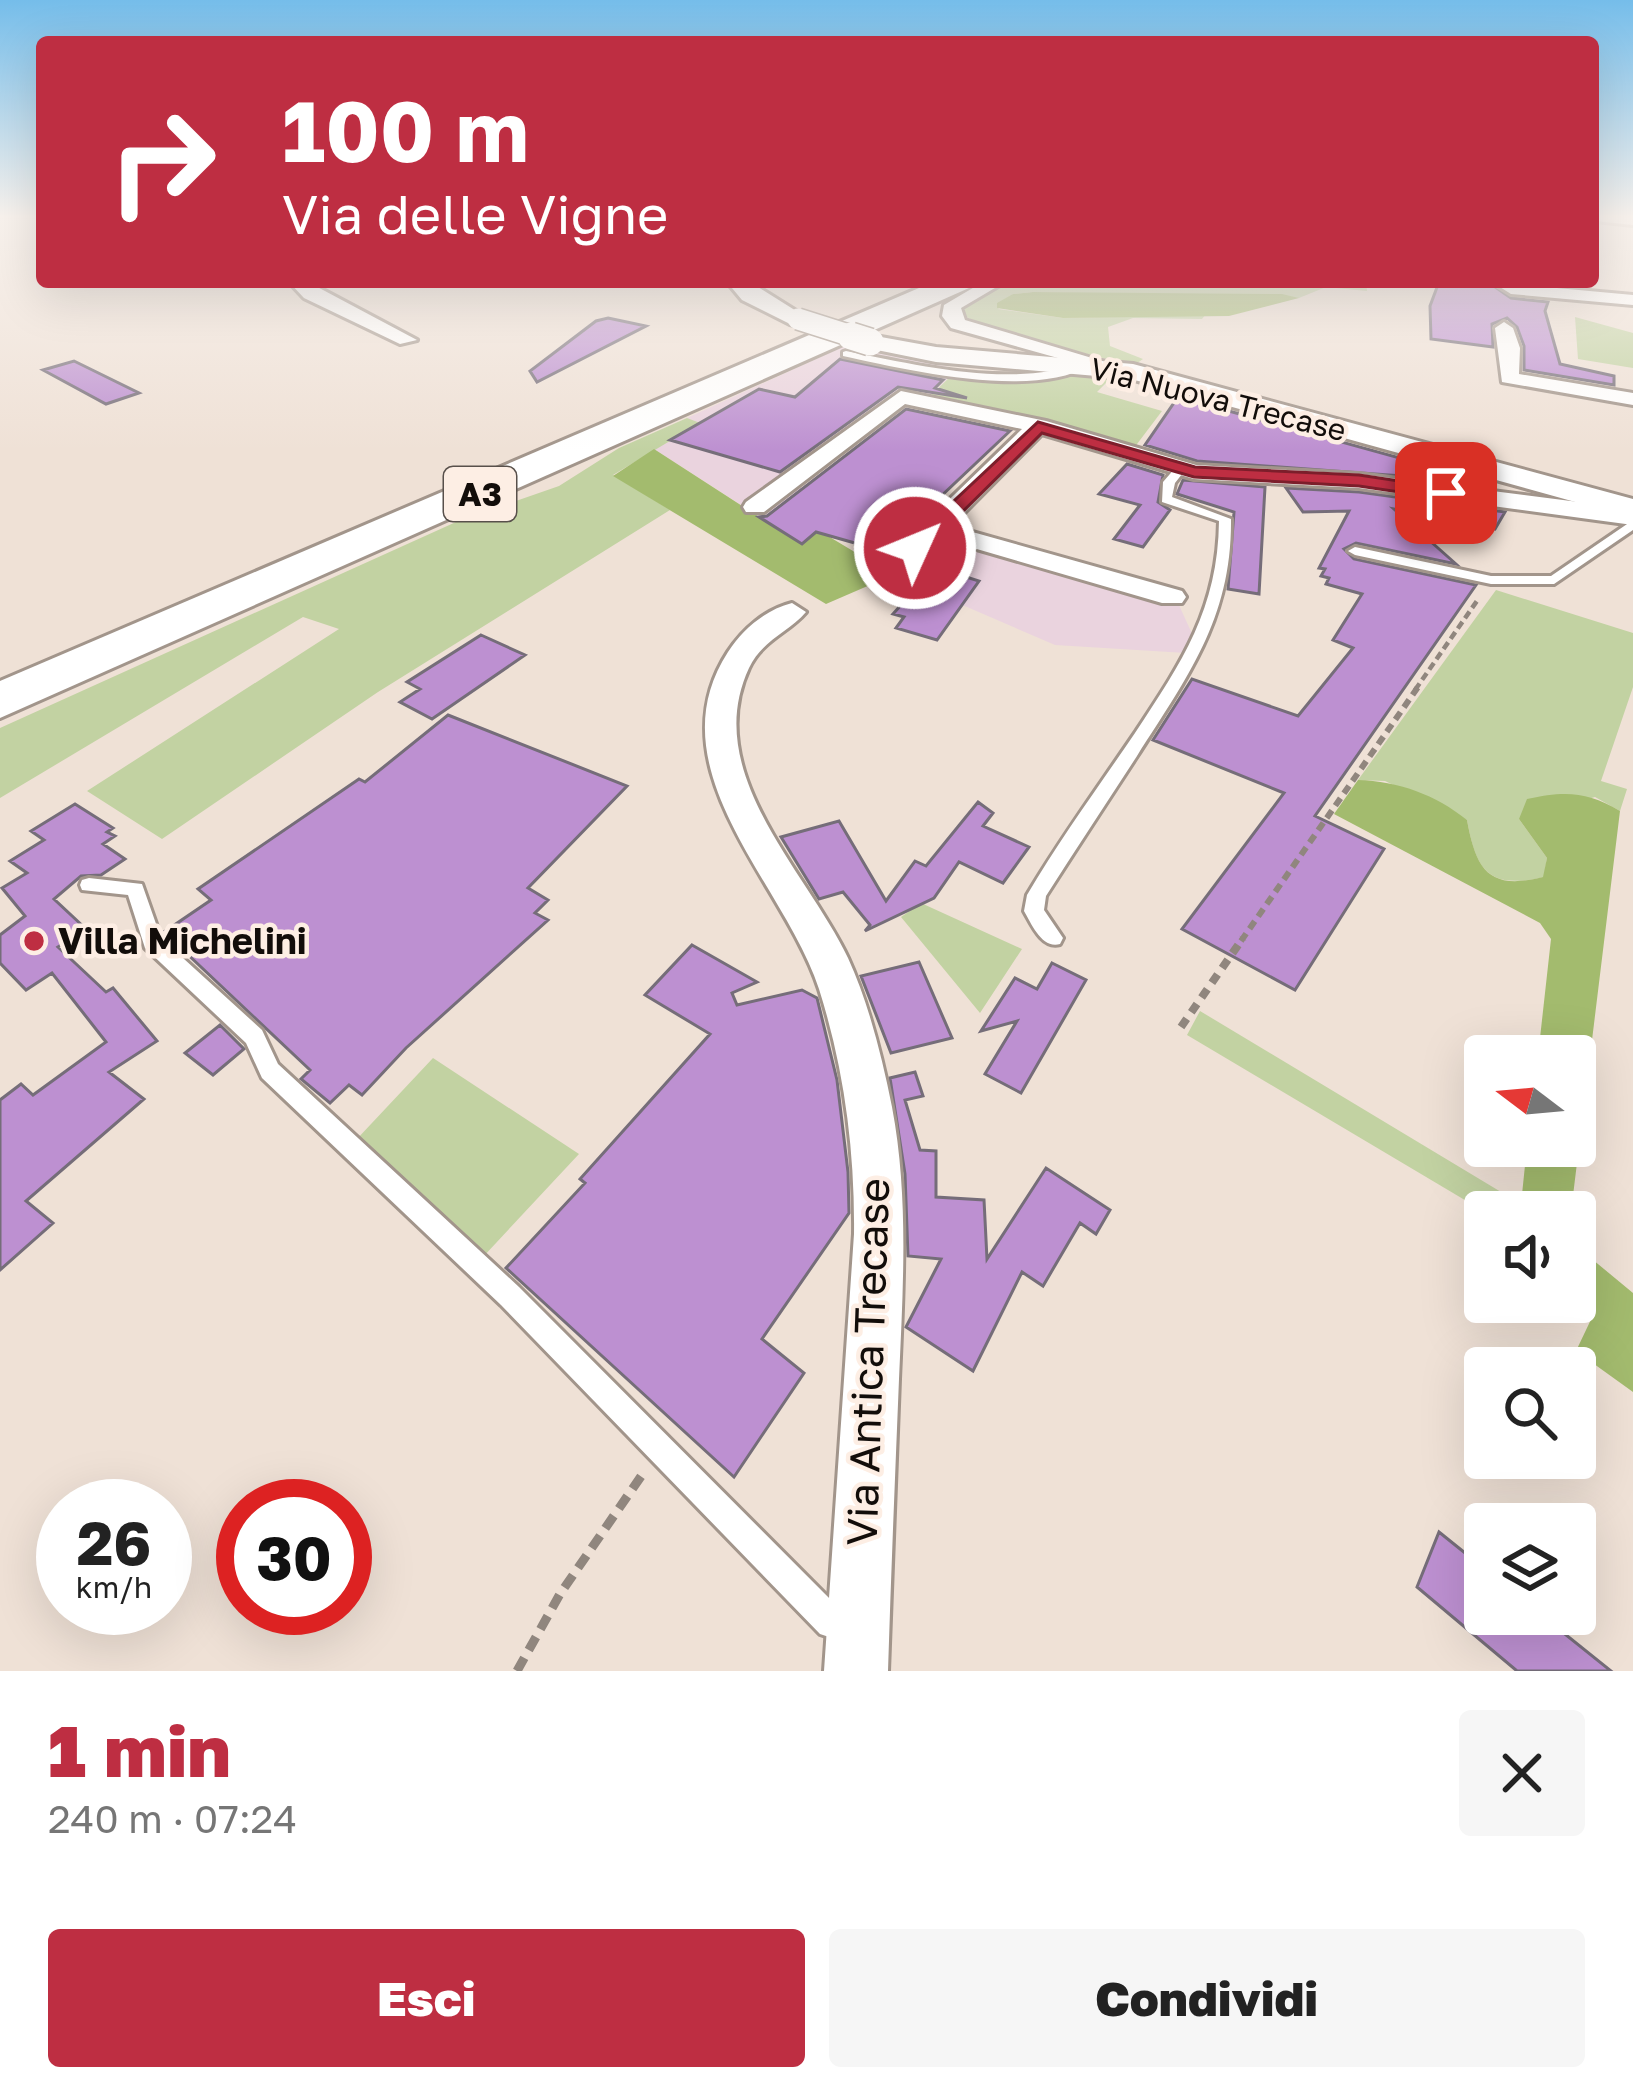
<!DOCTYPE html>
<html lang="it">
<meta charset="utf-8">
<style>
:root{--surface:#fff;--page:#f6f6f6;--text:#222;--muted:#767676;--accent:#be2e42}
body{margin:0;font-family:"Golos Text",sans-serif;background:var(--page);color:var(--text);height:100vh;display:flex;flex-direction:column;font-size:45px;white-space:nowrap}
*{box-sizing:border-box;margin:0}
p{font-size:39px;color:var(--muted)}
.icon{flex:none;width:66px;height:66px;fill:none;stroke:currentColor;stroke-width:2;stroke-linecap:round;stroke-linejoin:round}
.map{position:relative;height:1671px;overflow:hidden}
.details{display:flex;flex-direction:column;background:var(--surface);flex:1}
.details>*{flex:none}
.hud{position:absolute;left:36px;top:36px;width:1563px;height:252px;border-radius:12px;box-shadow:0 12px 48px #0002;background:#be2e42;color:#fff;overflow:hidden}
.needle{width:78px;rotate:286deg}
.controls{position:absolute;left:1464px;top:1035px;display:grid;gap:24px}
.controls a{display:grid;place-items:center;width:132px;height:132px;border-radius:12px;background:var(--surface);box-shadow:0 12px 48px #0002;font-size:60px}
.speed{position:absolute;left:36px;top:1479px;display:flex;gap:24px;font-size:60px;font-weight:700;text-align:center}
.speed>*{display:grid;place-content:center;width:156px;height:156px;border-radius:50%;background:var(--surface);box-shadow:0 12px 48px #0002;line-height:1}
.speed small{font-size:30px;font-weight:400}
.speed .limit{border:18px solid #d22;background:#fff;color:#111}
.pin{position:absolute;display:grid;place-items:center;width:102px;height:102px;color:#fff;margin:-51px;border-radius:24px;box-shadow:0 6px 18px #0006}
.me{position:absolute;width:132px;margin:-66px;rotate:46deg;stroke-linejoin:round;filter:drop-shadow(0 0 9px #0008)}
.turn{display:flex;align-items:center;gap:42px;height:252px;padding:0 48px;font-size:54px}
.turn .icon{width:156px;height:156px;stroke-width:2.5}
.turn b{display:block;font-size:84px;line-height:102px}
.round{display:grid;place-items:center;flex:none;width:126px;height:126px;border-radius:12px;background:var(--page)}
.summary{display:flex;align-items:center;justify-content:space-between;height:204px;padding:0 48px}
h1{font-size:72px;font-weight:800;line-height:90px;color:var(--accent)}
.button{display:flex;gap:24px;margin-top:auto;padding:24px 48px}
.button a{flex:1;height:138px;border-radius:12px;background:var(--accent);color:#fff;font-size:48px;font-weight:800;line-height:138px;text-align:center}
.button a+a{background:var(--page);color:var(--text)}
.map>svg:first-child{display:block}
</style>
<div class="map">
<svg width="1633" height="1671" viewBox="0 0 1633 1671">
<rect width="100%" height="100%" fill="#efe1d6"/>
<path fill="#ead3de" d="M847 345 958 369 926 400 898 394 779 481 850 504 802 544 654 449 698 424 687 418Z
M947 539 1178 603 1194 638 1186 653 1055 645 893 575 932 543Z"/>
<path fill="#c2d2a2" d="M1010 282H1366L1367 291 1326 287 1299 298 1033 292 1013 294 998 309 1063 318 1206 314 1202 319 1133 318 1108 327 1110 346 1143 359 1133 366 992 329 962 315 967 304Z
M1575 317 1633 333V368L1578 359Z
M1098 372 1115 374 1097 392 1162 411 1134 448 1002 415 987 406 926 400 952 375 1052 379Z
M687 418 700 423 613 475 670 510 378 692 162 839 87 791 339 629 303 617 0 798V728L456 522 559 486 619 448Z
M1496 590 1633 633V687L1601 781 1627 789 1620 811 1595 797 1519 819 1547 858 1544 877C1488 890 1476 870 1467 820L1385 781 1358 780Z
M921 903 1022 949 980 1013 901 917Z
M1200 1011 1521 1204V1212H1485L1187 1035Z
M433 1058 579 1154 482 1258 356 1140Z"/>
<path fill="#a3bb6e" d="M1033 292 1282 294 1299 298 1229 316 1063 318 997 308V303L1013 294Z
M654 449 801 544 818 530 893 575 826 604 613 476Z
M1358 780C1398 781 1436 795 1467 820 1476 869 1488 891 1543 877L1547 858 1519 819 1527 799C1564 791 1587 791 1620 811L1571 1212H1521V1204L1527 1146H1575V1056H1538L1551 939 1540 923 1334 814Z
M1575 1245 1633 1293V1392L1576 1351 1596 1309 1575 1291Z"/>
<path fill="#bd90d1" stroke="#756d79" stroke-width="3" d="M1439 282H1488L1511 298 1548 302 1545 311 1560 364 1614 376V385L1524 370V346L1517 327 1507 318 1492 324 1493 347 1431 339 1430 306Z
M608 318 646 326 537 382 530 371 596 321Z
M840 359 943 380 935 388 967 398 898 387 780 472 670 440 759 389 795 397Z
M74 361 139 393 106 404 43 370Z
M1178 397 1418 463 1416 477 1197 461 1145 445Z
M906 409 1010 431 883 551 816 532 802 544 759 517 767 516Z
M1127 464 1163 475 1158 502 1170 510 1143 547 1114 539 1140 505 1099 494Z
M1183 480 1265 487 1259 594 1228 589 1234 512 1177 494Z
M1286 488 1359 492 1505 512 1495 529 1394 509 1456 564 1356 543 1344 549 1354 559 1476 585 1315 816 1384 849 1295 990 1182 929 1284 793 1153 740 1192 679 1298 716 1353 648 1333 640 1362 594 1326 584 1329 578 1321 576 1325 569 1319 568 1349 511 1303 512Z
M935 567 979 581 937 640 896 628 904 617 893 614Z
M481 635 525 655 432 719 400 702 420 689 407 682Z
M448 715 627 786 528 888 548 900 535 913 548 920 406 1048 362 1095 349 1085 330 1103 301 1079 310 1070 164 932 211 900 198 889 359 779 365 782Z
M978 802 993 813 983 826 1029 847 1003 883 959 862 934 898 865 931 870 925 843 892 819 899 781 837 839 821 886 901 915 861 926 866Z
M75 804 113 828 107 832 115 836 103 844 125 859 101 875 81 876 54 899 86 929 58 947 106 992 113 988 157 1041 109 1072 144 1099 26 1201 53 1223 0 1270V1100L21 1084 33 1095 106 1042 52 973 26 990 0 963V935L25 916 2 888 27 873 10 861 44 840 31 831Z
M692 945 757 982 732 993 737 1005 802 990 817 998 837 1080 848 1172 849 1213 762 1339 804 1373 734 1477 506 1268 585 1183 580 1179 710 1034 645 995Z
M919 962 952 1038 891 1053 861 976Z
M1052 963 1086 980 1021 1093 985 1074 1017 1021 981 1031 1015 978 1037 989Z
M220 1025 244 1049 213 1075 185 1053Z
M915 1072 923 1096 905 1100 920 1150 936 1151V1197L984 1200 987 1259 1046 1168 1110 1210 1096 1234 1080 1223 1043 1286 1022 1272 973 1371 906 1327 941 1259 908 1256 905 1174 890 1078Z
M1439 1532 1485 1569V1614H1540L1611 1671H1517L1417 1587Z"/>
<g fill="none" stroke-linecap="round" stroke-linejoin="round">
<g stroke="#a2958b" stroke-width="6">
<path id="service" d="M846 351C923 366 1008 388 1084 363L1089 366C1032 399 906 370 843 356V352Z
M1176 467 1186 469 1175 483 1172 497 1231 519C1232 618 1188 676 1137 756 1107 802 1076 849 1046 896L1044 910 1063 938 1060 944C1042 949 1032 925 1024 911L1027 895C1060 839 1099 786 1135 733 1182 662 1218 609 1219 521L1162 502 1163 482Z
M1633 520V530L1554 584H1491L1355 555 1348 551 1355 547 1491 576H1551Z
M89 878 142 884 161 938 262 1030 278 1064 519 1287 840 1609 858 1616 863 1627 858 1638 847 1643 820 1634 501 1305 262 1078 246 1043 145 948 128 895 82 890 80 885 82 880Z"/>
</g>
<g stroke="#a2958b" stroke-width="6">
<path id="minor" d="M1593 217H1633V225L1596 221Z
M289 282H308L417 340 400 344 304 298Z
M983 282H1005L961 308 965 320 1132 370 1122 376 951 328 942 316 944 305Z
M1492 282 1633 295V305L1511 294Z
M1504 322 1513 328 1520 348 1519 374 1633 393V405L1502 382 1495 328Z
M901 391 1046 421 1196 465 1359 474 1633 509V525L1359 488 1194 479 1042 434 951 526 1182 591 1186 597 1182 603H1162L939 538C924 553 910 577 887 572L883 566 887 560 1022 429 905 404 764 512H746L743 507 746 502Z
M792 603 806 612C788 633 762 640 749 668 700 773 807 871 848 958 869 1004 882 1057 892 1107 909 1197 903 1288 899 1379 895 1477 891 1574 888 1671H824L854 1234C855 1150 844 1068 819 989 785 884 652 769 728 652 743 629 765 610 792 603Z"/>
</g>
<g stroke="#a2958b" stroke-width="6">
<path id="tertiary" d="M727 282H750L809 319 798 326 790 324 742 300Z
M870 335 936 347 1133 364 1633 499V518L1131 379 936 362 862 347 858 342Z"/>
</g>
<g stroke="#a2958b" stroke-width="6">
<path id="motorway" d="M933 282H973L969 288 0 718V681Z"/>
</g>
<path stroke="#90867e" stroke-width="4.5" stroke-dasharray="8 4.5" stroke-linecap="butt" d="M1415 690 1479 598"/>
<path stroke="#90867e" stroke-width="6" stroke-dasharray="9 6" stroke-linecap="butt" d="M1241 941 1418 687"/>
<path stroke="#90867e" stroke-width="8" stroke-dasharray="10 8" stroke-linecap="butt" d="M1181 1027 1243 938"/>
<path stroke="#90867e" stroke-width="9" stroke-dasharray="15 9" stroke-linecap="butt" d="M517 1671 560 1594 644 1472"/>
<use href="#service" fill="#fff" fill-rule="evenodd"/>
<use href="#minor" fill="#fff" fill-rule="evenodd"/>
<use href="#tertiary" fill="#fff" fill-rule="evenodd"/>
<use href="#motorway" fill="#fff" fill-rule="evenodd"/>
<g stroke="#a2958b" stroke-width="24" stroke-linecap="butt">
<path id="tertiary-bridge-far1" d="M798 319 861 339"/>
</g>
<g stroke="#a2958b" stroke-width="30" stroke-linecap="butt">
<path id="tertiary-bridge" d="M851 336 870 342"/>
</g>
<use href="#tertiary-bridge-far1" stroke="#fff" stroke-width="21"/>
<use href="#tertiary-bridge" stroke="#fff" stroke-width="27"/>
</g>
<linearGradient id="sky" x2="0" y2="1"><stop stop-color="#75bdea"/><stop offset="0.48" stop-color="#f8f2ed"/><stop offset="1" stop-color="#f8f2ed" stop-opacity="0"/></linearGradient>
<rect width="1633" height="451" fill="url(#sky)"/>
<path fill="#be2e42" stroke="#7c1e2b" stroke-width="3" d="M1038 422 1195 467 1359 475 1446 488 1456 493 1446 499 1359 486 1194 477 1042 433 922 552H908V544Z"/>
<circle fill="#be2e42" stroke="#fdeee4" stroke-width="4.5" cx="34" cy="941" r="12"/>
<g text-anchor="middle" stroke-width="9" stroke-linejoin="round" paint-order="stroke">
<g font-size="30" fill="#120d0a" stroke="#fdeee4">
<text transform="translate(1218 400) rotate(14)" y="10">Via Nuova Trecase</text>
</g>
<rect fill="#fdeee4" stroke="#58504b" stroke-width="3" x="444" y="467" width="72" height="54" rx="9"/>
<g font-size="33" font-weight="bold" fill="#120d0a">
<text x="480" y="506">A3</text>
</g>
<g font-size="36" font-weight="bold" fill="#120d0a" stroke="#fdeee4" text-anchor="start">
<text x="58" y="954">Villa Michelini</text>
</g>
<g font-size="42" fill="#120d0a" stroke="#fdeee4">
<text transform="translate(868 1362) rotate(-88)" y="15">Via Antica Trecase</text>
</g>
</g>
</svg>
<div class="controls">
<a><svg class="needle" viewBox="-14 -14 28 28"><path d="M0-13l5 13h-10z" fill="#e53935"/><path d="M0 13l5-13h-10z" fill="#767676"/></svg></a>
<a><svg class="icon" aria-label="sound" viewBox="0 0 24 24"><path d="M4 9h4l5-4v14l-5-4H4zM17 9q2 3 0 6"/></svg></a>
<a><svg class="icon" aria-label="search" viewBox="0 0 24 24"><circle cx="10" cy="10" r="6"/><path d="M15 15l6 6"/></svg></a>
<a><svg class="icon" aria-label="layers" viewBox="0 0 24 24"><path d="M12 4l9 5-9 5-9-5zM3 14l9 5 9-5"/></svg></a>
</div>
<div class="speed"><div>26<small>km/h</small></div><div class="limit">30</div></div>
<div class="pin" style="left:1446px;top:493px;background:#d93025"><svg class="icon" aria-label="arrive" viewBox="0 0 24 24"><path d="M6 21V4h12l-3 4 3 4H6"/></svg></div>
<svg class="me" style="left:915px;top:548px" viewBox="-20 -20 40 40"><circle r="17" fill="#be2e42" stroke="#fff" stroke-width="3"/><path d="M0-11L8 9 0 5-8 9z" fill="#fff"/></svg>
<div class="hud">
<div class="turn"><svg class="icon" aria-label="right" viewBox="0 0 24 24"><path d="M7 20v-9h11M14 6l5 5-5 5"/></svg><div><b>100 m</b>Via delle Vigne</div></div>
</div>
</div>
<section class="details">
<div class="summary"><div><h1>1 min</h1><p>240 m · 07:24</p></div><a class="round"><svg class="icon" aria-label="close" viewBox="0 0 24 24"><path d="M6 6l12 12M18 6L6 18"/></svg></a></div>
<div class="button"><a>Esci</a><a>Condividi</a></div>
</section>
